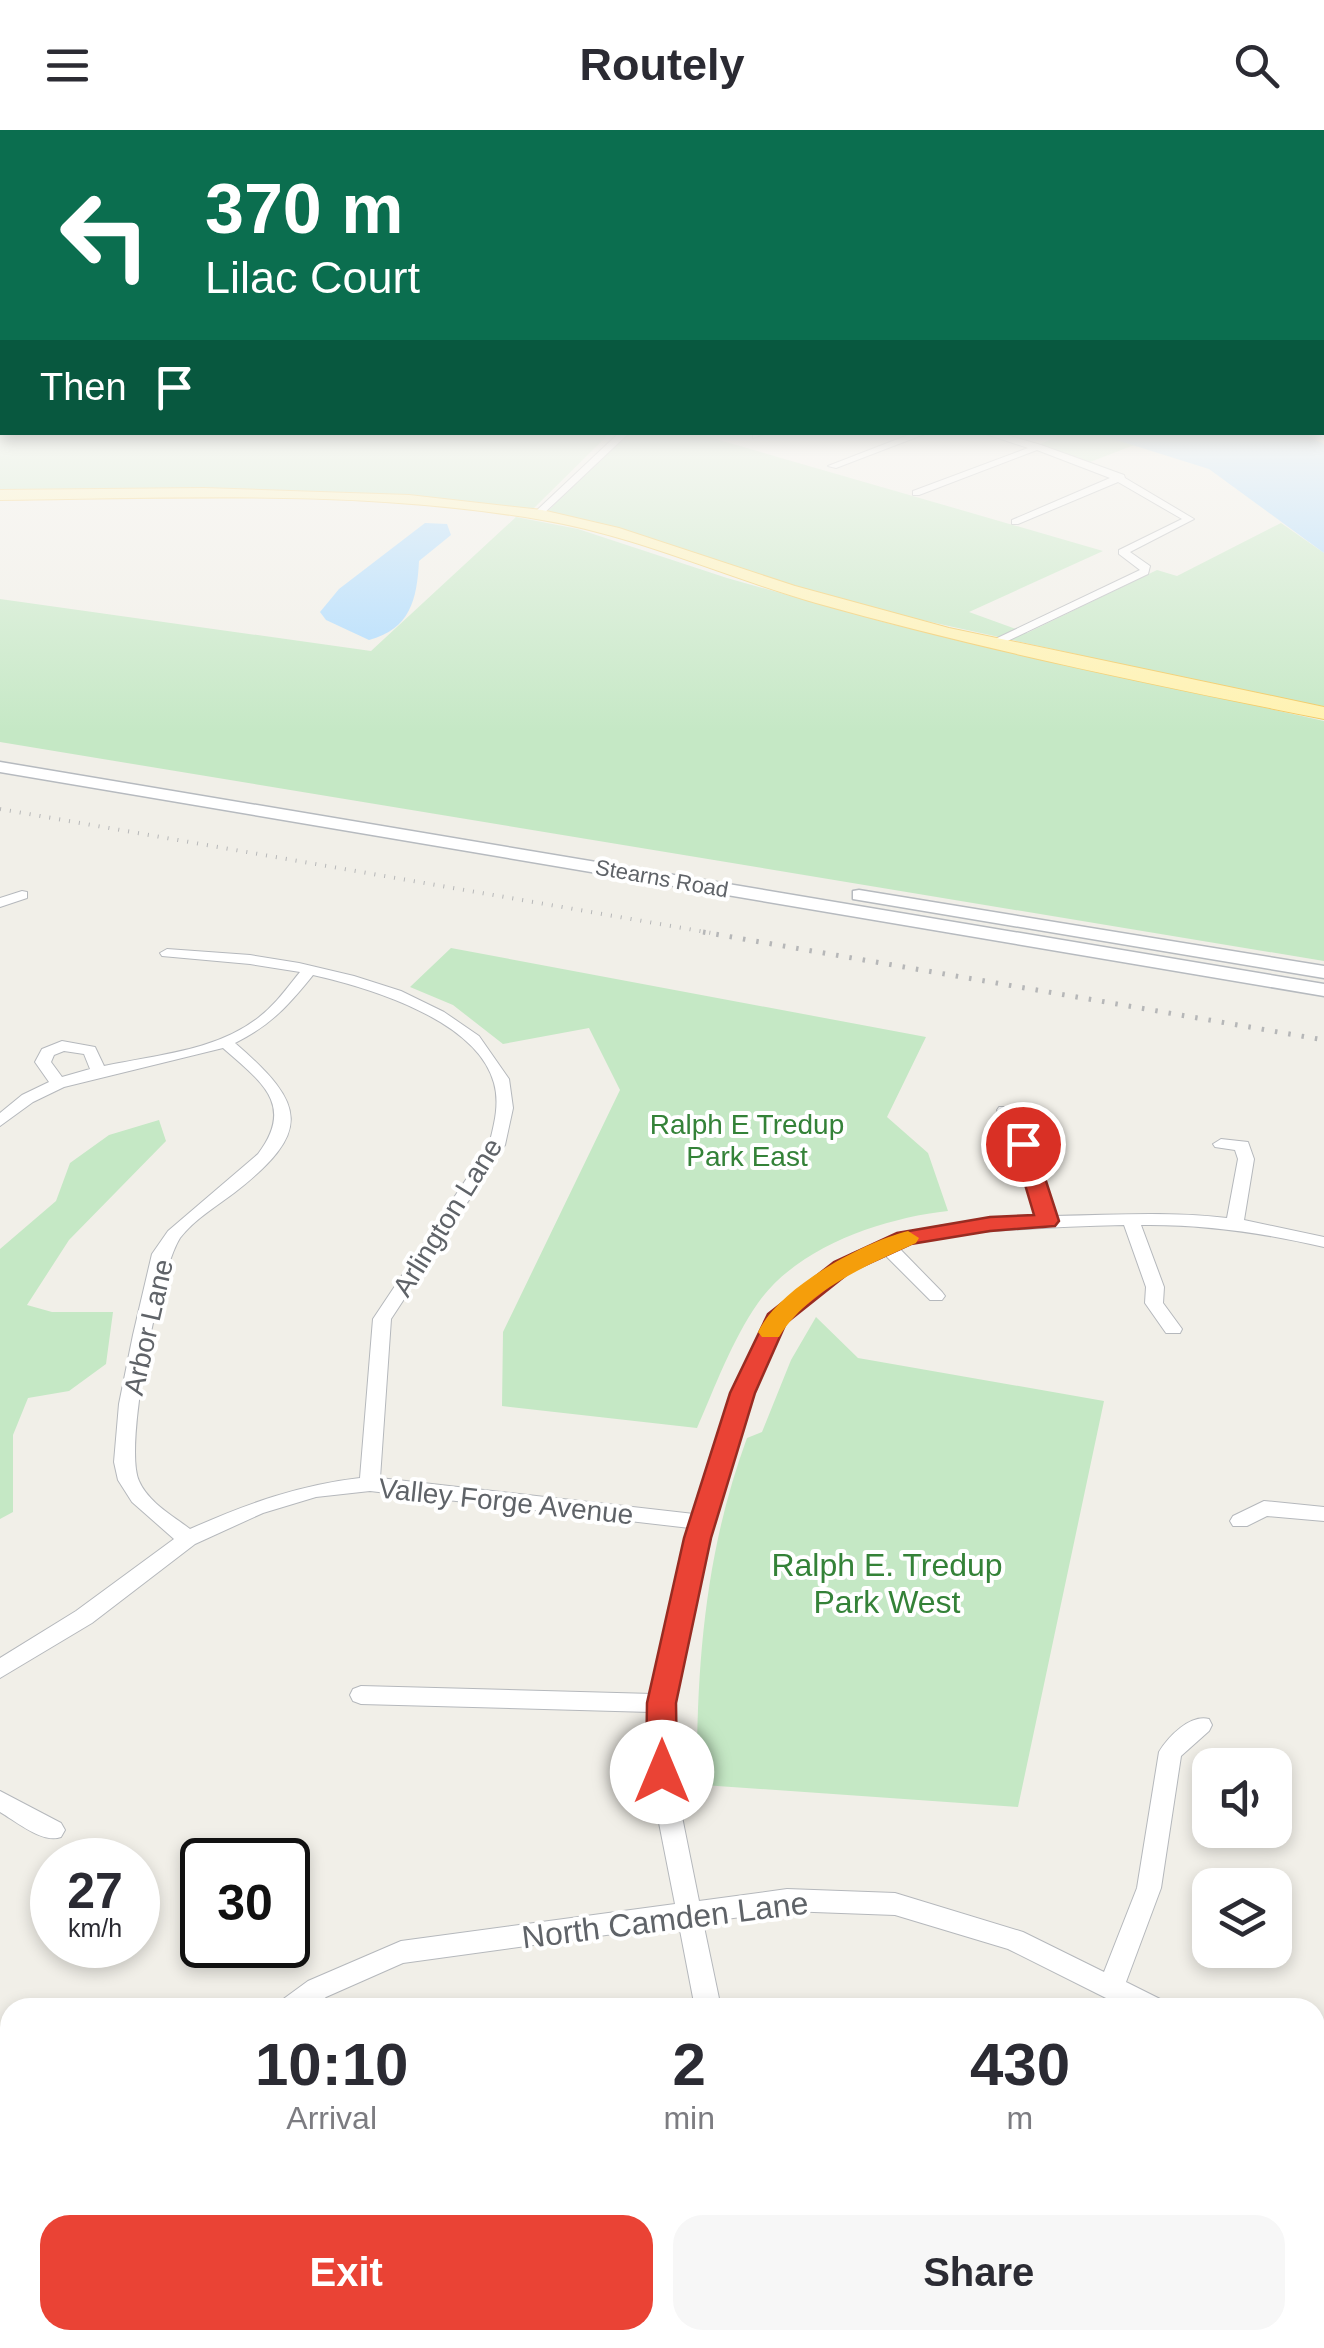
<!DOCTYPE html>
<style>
:root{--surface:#fff;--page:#f7f7f7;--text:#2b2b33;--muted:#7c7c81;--accent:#ea4335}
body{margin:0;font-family:Helvetica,sans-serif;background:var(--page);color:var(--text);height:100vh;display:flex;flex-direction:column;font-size:38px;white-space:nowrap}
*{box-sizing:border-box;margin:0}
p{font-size:32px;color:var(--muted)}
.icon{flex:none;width:55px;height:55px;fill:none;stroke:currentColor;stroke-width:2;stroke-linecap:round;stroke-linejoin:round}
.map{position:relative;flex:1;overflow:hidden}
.sheet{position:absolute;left:0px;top:1868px;width:1325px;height:352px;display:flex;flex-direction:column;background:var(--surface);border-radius:30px 30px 0 0;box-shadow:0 5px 15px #0003}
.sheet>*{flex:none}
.top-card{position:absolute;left:0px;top:0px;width:1325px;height:305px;box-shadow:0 5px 15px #0003;background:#0b6e4f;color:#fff;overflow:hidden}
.buttons{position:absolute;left:1192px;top:1618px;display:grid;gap:20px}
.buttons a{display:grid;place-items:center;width:100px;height:100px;border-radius:20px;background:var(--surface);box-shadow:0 5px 15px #0003;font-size:50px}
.speed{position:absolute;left:30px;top:1708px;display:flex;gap:20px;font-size:50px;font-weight:700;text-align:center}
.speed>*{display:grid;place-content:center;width:130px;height:130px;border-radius:50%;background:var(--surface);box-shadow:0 5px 15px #0003;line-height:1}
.speed small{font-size:25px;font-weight:400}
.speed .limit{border:5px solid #111;border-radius:15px;background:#fff;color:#111}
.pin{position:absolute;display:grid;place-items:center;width:85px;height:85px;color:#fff;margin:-42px;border:5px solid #fff;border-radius:50%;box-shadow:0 2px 10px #0007}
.me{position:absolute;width:110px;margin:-55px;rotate:0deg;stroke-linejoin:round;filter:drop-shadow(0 0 8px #0008)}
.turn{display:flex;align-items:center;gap:35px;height:210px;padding:0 40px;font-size:45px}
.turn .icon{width:130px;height:130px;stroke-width:2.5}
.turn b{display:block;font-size:70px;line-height:85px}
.then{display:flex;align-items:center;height:95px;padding:0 40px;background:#0003;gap:20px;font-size:38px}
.eta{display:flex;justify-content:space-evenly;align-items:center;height:170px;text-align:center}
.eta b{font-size:60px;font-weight:700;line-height:70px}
.action{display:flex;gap:20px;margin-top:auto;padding:20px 40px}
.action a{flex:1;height:115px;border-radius:30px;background:var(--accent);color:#fff;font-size:40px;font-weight:700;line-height:115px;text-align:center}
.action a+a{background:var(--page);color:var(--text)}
header{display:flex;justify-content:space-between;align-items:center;height:130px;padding:0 40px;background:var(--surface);font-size:45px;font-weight:700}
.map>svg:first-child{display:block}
</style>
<header><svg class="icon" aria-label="menu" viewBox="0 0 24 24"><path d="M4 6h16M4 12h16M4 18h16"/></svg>Routely<svg class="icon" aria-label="search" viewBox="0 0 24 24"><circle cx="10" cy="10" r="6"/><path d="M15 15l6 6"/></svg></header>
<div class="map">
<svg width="1324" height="2218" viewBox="0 0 1324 2218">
<rect width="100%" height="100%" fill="#f1efe8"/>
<path fill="#c5e8c5" d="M0 293 2 302 610 303 532 380 424 370 0 362Z
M1068 302 1093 303 1137 314 1090 332 1038 315Z
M628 303H695L1103 421 969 482 1027 503 1157 440 1177 446 1281 393 1324 423V579L840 472 548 381Z
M516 387 578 399 727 448 891 494 1324 591V831L0 612V469L371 521Z
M451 818 926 907 887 987 928 1023 948 1081C883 1088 797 1117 758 1173 732 1210 715 1257 697 1298L502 1276 503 1202 620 960 589 898 503 914 453 875 410 857Z
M159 990 166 1011 69 1110 27 1175 52 1182H113L106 1234 69 1261 28 1268 13 1305V1382L0 1389V1119L56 1071 70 1033 109 1005Z
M816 1187 858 1228 1104 1271 1018 1677 703 1655 697 1639C697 1526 707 1416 747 1308L762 1302 791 1230Z"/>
<path fill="#aadaff" d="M1094 303H1300L1324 314V423L1209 339Z
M425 393 447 394 451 405 419 431C417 470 410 499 369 510L326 490 320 482 339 459Z
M845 2210H1214L1220 2218H846Z"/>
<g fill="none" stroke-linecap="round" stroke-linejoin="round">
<g stroke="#b5b8bc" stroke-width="2">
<path id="street" d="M1323 300 1324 308 1316 302H1322Z
M620 302H630L541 386H535V382Z
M757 302H770L753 308V304Z
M916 302H930L836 338 828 336Z
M980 302H996L1041 315 1124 345 1125 348 1194 389 1130 422 1150 436 1148 444 999 515H991V511L1140 440 1119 424V420L1182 389 1118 352 1018 394H1012V390L1110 348 1037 320 919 365H913V361L1028 318Z
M22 761 27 762V768L0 777V768Z
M167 819 250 825 299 833 354 846 401 861 444 882 479 906 509 949 513 978 505 1015 391 1189 380 1348 694 1384 732 1263 770 1185 851 1124 899 1104 944 1095 1038 1087 1015 1014 997 980 999 977H1011L1031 1014 1055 1086C1113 1085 1169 1081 1227 1088L1238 1029 1235 1020 1215 1017 1213 1014 1221 1009 1248 1012 1254 1029 1244 1090 1324 1107V1117C1263 1103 1204 1094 1141 1095L1164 1157 1163 1173 1182 1199 1180 1203H1166L1145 1173 1146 1157 1124 1095C1076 1096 1030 1098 982 1102 954 1104 924 1106 898 1117L942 1162 945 1166 942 1170H930L883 1123 863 1132 784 1192 752 1263 712 1392 673 1573V1642L699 1771 787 1759 895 1763 1023 1802 1104 1842 1137 1758 1159 1622C1168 1607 1190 1584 1209 1589L1212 1595 1209 1601 1181 1626 1161 1758 1126 1852 1162 1870 1166 1878H1126L1008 1819 895 1785 787 1781 703 1792 721 1878H695L679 1795 403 1833 326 1867 312 1878H278L282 1870 308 1851 401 1811 675 1774 649 1642 651 1582 361 1574 353 1571 350 1565 353 1559 361 1556 653 1564 690 1398 370 1361 316 1367 263 1383 195 1414 92 1493 0 1548V1528L76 1481 174 1409 132 1372 118 1350 114 1332 119 1274 133 1205 152 1124 168 1101 258 1024C296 974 260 951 223 918L64 957 33 972 0 996V983L22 965 49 952 35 932 42 919 62 911 95 917 104 936C156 925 216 921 258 888 275 875 287 858 300 842L250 834 162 826 160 823ZM313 845C370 858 477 890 494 953 500 974 494 995 489 1015L373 1189 360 1348C299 1355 246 1374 190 1399 173 1386 148 1372 139 1351 123 1317 159 1141 180 1108 194 1090 215 1077 234 1063 312 1002 307 975 235 913 271 895 288 876 313 845ZM64 921 84 924 90 939 62 947 51 932 54 925Z
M1264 1371 1324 1377V1391L1267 1386 1247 1396H1233L1230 1391 1233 1386Z
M0 1661 61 1693 65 1700 61 1707C43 1714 17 1692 0 1682Z
M10 1991V2017L0 2018V1992Z
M1315 2027 1324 2030V2064L1315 2061Z
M729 2210H759L758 2218H728Z"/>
</g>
<g stroke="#b6babf" stroke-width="3">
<path id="secondary" d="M0 632 1324 854V866L0 642Z
M859 760 1324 836V848L853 769V761Z"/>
</g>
<g stroke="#f2c960" stroke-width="2">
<path id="primary" d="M204 358 409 365 542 380 619 398 795 456 949 498 1324 577V589C1154 555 983 520 816 473 725 447 637 406 542 390 364 359 180 368 0 370V360Z"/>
</g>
<use href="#street" fill="#fff" fill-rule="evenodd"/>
<use href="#secondary" fill="#fff" fill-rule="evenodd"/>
<use href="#primary" fill="#fff2af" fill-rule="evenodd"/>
<path stroke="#b6b7b8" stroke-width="4" stroke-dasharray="1 9" stroke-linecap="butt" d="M0 679 717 804"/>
<path stroke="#b6b7b8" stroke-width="5" stroke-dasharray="2.5 11" stroke-linecap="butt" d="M703 802 1324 910"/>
</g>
<linearGradient id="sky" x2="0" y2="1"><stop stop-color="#8fc3f1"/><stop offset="0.49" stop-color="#f9f8f5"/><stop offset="1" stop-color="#f9f8f5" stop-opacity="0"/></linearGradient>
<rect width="1324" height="603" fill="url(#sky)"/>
<path fill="#ea4335" stroke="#982c22" stroke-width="2.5" d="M1023 1008 1034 1014 1059 1091 1055 1096 990 1101 911 1114 850 1142 786 1193 755 1263 711 1408 676 1573 677 1642 672 1651 662 1654 651 1651 646 1642 647 1573 684 1408 730 1263 768 1184 834 1132 897 1103 990 1087 1034 1085 1013 1014Z"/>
<path fill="#f59e0b" d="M908 1101 919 1108 916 1113C867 1135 808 1160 779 1207H762L758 1202C779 1158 861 1113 908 1101Z"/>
<g text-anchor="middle" stroke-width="8" stroke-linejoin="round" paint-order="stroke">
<g font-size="22" fill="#5f6368" stroke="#fff">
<text transform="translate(662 748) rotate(10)" y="8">Stearns Road</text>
</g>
<g font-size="28" fill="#348238" stroke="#fff">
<text x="747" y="1004">Ralph E Tredup<tspan x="747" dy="32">Park East</tspan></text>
</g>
<g font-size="28" fill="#5f6368" stroke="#fff">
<text transform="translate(447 1087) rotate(-58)" y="10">Arlington Lane</text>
<text transform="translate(148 1197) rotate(-77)" y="10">Arbor Lane</text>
<text transform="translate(506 1371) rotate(6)" y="10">Valley Forge Avenue</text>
</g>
<g font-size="32" fill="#348238" stroke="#fff">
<text x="887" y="1446">Ralph E. Tredup<tspan x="887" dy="37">Park West</tspan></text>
</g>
<g font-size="32" fill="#5f6368" stroke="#fff">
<text transform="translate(665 1790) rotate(-7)" y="11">North Camden Lane</text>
</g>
</g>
</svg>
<div class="buttons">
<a><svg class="icon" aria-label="sound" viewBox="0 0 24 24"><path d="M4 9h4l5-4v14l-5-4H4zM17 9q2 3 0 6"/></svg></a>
<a><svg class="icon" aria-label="layers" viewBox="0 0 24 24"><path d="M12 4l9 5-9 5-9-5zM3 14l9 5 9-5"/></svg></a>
</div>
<div class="speed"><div>27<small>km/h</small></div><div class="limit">30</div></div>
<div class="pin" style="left:1023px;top:1014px;background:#d93025"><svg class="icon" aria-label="arrive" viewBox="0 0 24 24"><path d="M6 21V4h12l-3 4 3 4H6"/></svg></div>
<svg class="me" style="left:662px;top:1642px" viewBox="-20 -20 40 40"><circle r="19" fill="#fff"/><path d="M0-13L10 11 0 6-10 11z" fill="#ea4335"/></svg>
<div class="top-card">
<div class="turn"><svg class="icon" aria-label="left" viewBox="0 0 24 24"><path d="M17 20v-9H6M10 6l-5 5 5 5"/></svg><div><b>370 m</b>Lilac Court</div></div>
<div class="then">Then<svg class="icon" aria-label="arrive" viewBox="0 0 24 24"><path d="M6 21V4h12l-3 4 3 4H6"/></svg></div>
</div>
<section class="sheet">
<div class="eta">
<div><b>10:10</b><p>Arrival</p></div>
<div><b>2</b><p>min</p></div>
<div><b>430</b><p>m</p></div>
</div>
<div class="action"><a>Exit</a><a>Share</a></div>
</section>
</div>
